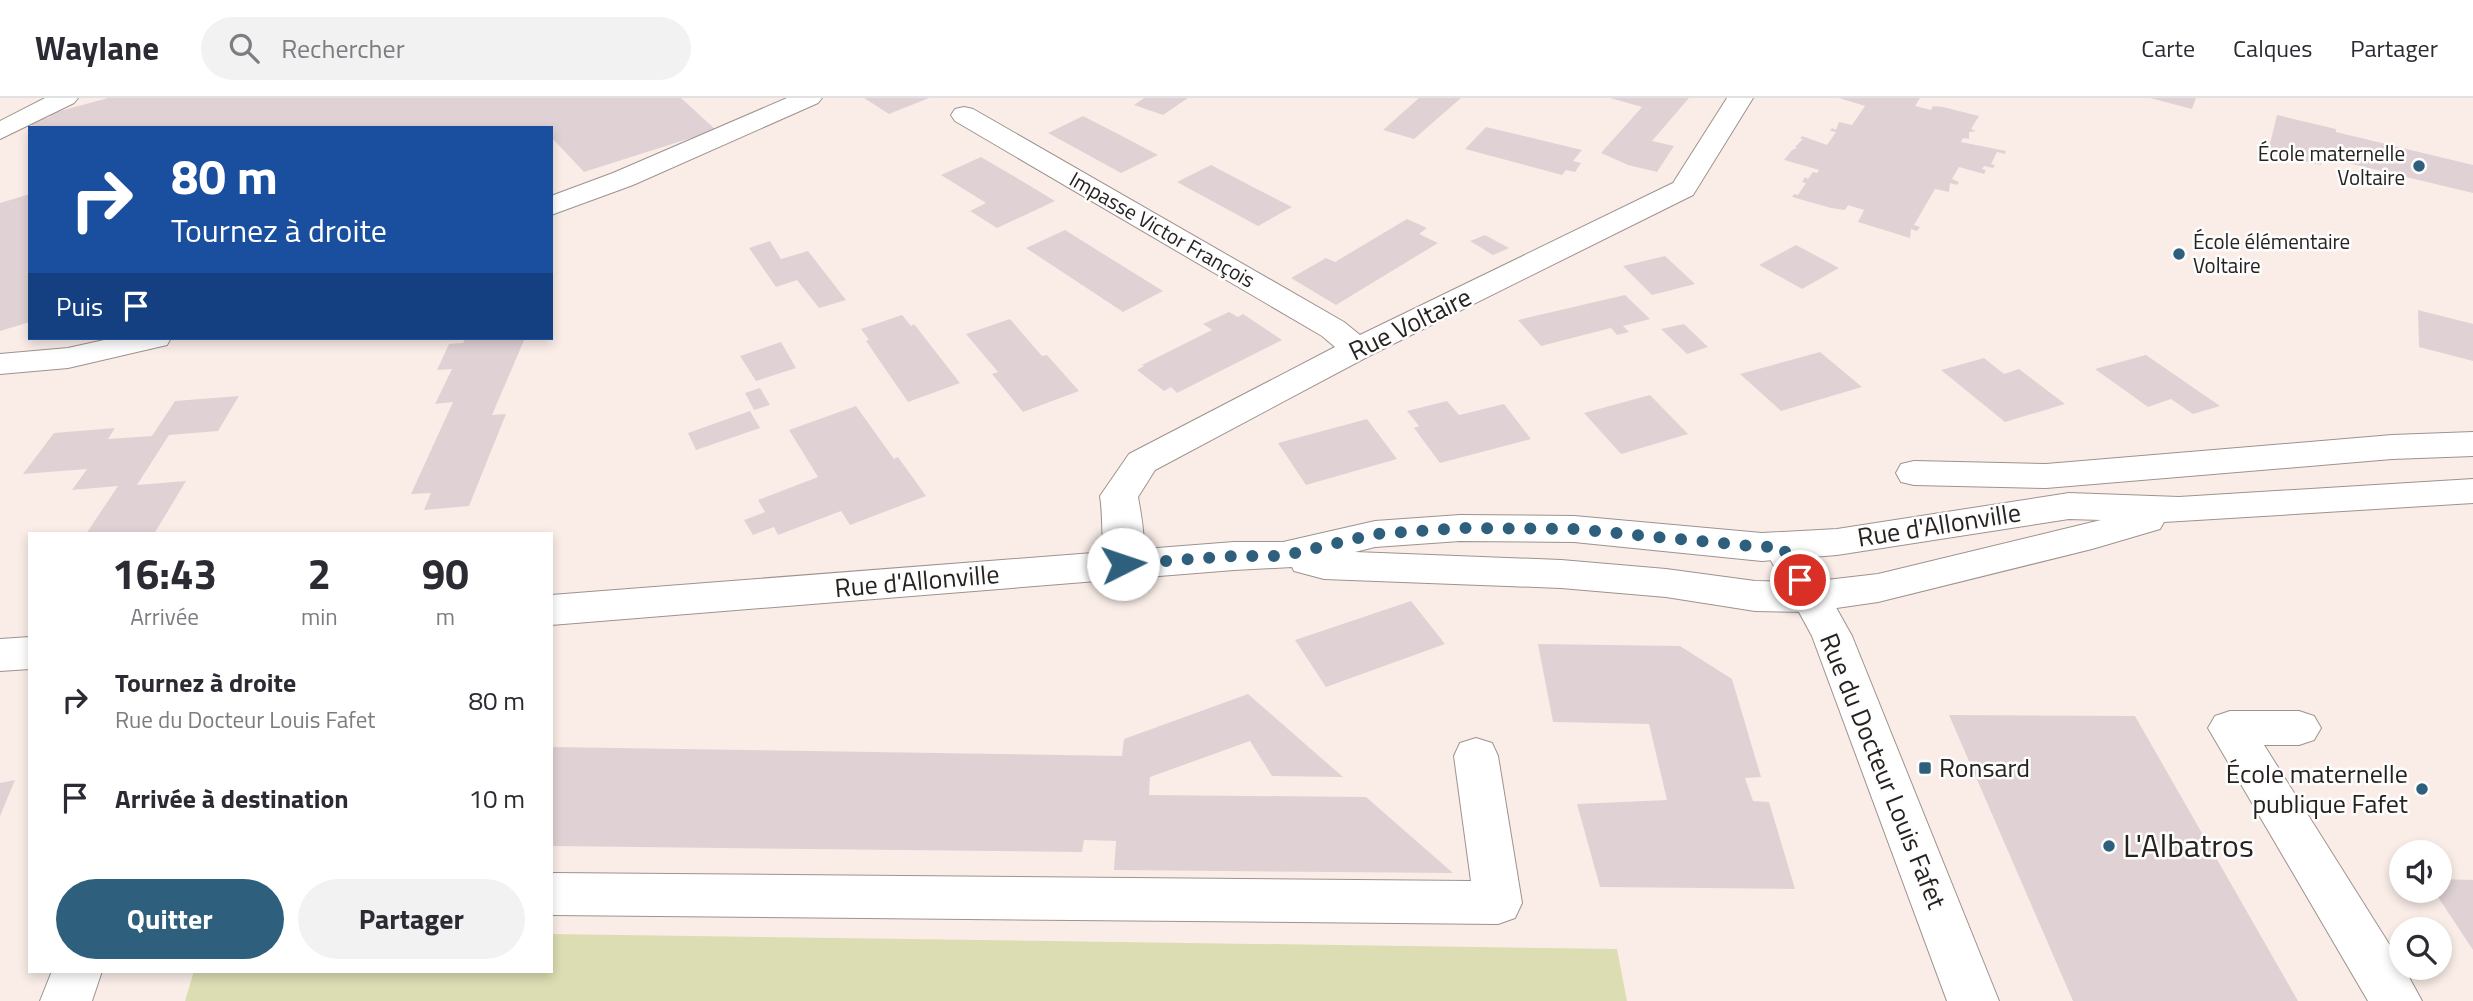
<!DOCTYPE html>
<html lang="fr">
<meta charset="utf-8">
<style>
:root{--surface:#fff;--page:#f2f2f3;--text:#2b2b33;--muted:#7c7c81;--line:#e1e1e2;--accent:#2e607d}
body{margin:0;font-family:"Titillium Web",sans-serif;background:var(--page);color:var(--text);height:100vh;display:flex;flex-direction:column;font-size:26px;white-space:nowrap}
*{box-sizing:border-box;margin:0}
p{font-size:23px;color:var(--muted)}
.icon{flex:none;width:38px;height:38px;fill:none;stroke:currentColor;stroke-width:2;stroke-linecap:round;stroke-linejoin:round}
.map{position:relative;flex:1;overflow:hidden}
.side{position:absolute;left:28px;top:434px;width:525px;height:441px;display:flex;flex-direction:column;background:var(--surface);border-radius:0px;box-shadow:0 4px 10px #0003}
.side>*{flex:none}
.guide{position:absolute;left:28px;top:28px;width:525px;height:214px;border-radius:0px;box-shadow:0 4px 10px #0003;background:#1a4fa0;color:#fff;overflow:hidden}
.buttons{position:absolute;left:2389px;top:742px;display:grid;gap:14px}
.buttons a{display:grid;place-items:center;width:63px;height:63px;border-radius:50%;background:var(--surface);box-shadow:0 4px 10px #0003;font-size:35px}
.pin{position:absolute;display:grid;place-items:center;width:60px;height:60px;color:#fff;margin:-30px;border:4px solid #fff;border-radius:50%;box-shadow:0 2px 7px #0007}
.me{position:absolute;width:77px;margin:-38px;rotate:86deg;stroke-linejoin:round;filter:drop-shadow(0 0 5px #0008)}
.turn{display:flex;align-items:center;gap:24px;height:147px;padding:0 28px;font-size:32px}
.turn .icon{width:91px;height:91px;stroke-width:2.5}
.turn b{display:block;font-size:49px;line-height:60px}
.then{display:flex;align-items:center;height:66px;padding:0 28px;background:#0003;gap:14px;font-size:26px}
.eta{display:flex;justify-content:space-evenly;align-items:center;height:119px;text-align:center}
.eta b{font-size:42px;font-weight:700;line-height:49px}
.cta{display:flex;gap:14px;margin-top:auto;padding:14px 28px}
.cta a{flex:1;height:80px;border-radius:42px;background:var(--accent);color:#fff;font-size:28px;font-weight:700;line-height:80px;text-align:center}
.cta a+a{background:var(--page);color:var(--text)}
ul{padding:0;list-style:none}
li{display:flex;align-items:center;gap:21px;height:98px;padding:0 28px}
li div{flex:1}
li b{display:block;font-size:26px}
li em{font-style:normal}
header{display:flex;align-items:center;gap:42px;box-sizing:border-box;height:98px;padding:0 35px;background:var(--surface);border-bottom:2px solid var(--line)}
header strong{font-size:33px}
nav{display:flex;gap:38px;margin-inline-start:auto;font-size:24px}
.search{width:490px;height:63px;background:var(--page);display:flex;align-items:center;gap:18px;box-sizing:border-box;padding:0 24px;border-radius:38px;color:var(--muted);font-size:26px}
.map>svg:first-child{display:block}
</style>
<header>
<strong>Waylane</strong>
<div class="search"><svg class="icon" aria-label="search" viewBox="0 0 24 24"><circle cx="10" cy="10" r="6"/><path d="M15 15l6 6"/></svg>Rechercher</div>
<nav><a>Carte</a><a>Calques</a><a>Partager</a></nav>
</header>
<div class="map">
<svg width="2473" height="903" viewBox="0 0 2473 903">
<rect width="100%" height="100%" fill="#faede8"/>
<path fill="#dcddb3" d="M551 836 1617 851 1627 903H185L194 873H551Z"/>
<path fill="#e0d2d4" d="M108 0H681L716 32 584 74 551 39V30H33L31 24 50 19 49 16Z
M864 0H929L889 16Z
M1144 0H1188L1163 17 1134 7Z
M1419 0H1461L1414 41 1383 32Z
M1610 0H1689L1652 43 1674 48 1657 74 1628 67 1601 55 1642 9Z
M1839 0H1920L1915 8 1931 12 1933 8 1943 9 1979 18 1971 31 1976 33 1969 34V41L1963 40 1961 44 2006 53 2005 56 1997 54 1991 66 1995 67 1993 70 1984 68 1982 71 1986 72 1984 76 1959 69 1952 81 1959 84 1957 87 1950 85 1949 94 1935 91 1914 127 1920 129 1917 133 1911 131 1910 140 1858 124 1864 112 1848 107 1845 112 1831 110 1792 99 1794 96 1798 97 1806 85 1802 84 1805 79 1808 81 1813 74 1817 75 1819 72 1784 62 1792 52 1797 50 1795 49 1803 41H1800L1802 38 1827 47 1836 34 1830 33 1832 30 1836 32 1839 24 1852 27 1865 8Z
M2150 0H2196L2192 11Z
M2277 17 2336 31V34L2473 67V95L2323 59 2321 67 2268 54Z
M1083 18 1120 37 1158 57 1121 75 1048 35Z
M1486 29 1582 52 1573 63 1581 65 1575 74 1566 72 1562 77 1465 51Z
M981 59 1017 80 1055 103 997 130 970 113 986 105 941 77Z
M1211 67 1251 88 1292 109 1258 128 1177 84Z
M30 96V224L0 233V105Z
M1407 121 1427 130 1419 136 1438 145 1336 207 1291 180 1326 160 1335 164Z
M1065 132 1113 162 1163 193 1123 214 1026 150Z
M1485 137 1509 150 1493 157 1470 143Z
M770 143 781 161 808 153 846 202 819 210 797 182 776 189 749 150Z
M1796 147 1839 170 1802 191 1759 167Z
M1665 158 1695 186 1652 197 1623 168Z
M1625 197 1650 221 1623 228 1629 234 1617 237 1611 230 1541 248 1518 222Z
M2418 212 2473 226V263L2419 249Z
M1229 214 1238 219 1243 216 1282 242 1177 295 1171 289 1164 293 1137 272 1144 268 1142 267 1212 232 1203 226Z
M902 217 911 228 914 226 960 285 908 304 866 243 869 242 861 231Z
M1010 221 1042 258 1047 257 1079 293 1023 314 992 276 998 274 966 236Z
M1684 226 1708 249 1687 256 1661 231Z
M466 240H525L492 317 506 316 469 408 424 412 431 395 411 396 453 304 435 306 452 271 437 272 449 246 463 245Z
M781 244 796 270 756 283 740 258Z
M1820 254 1862 289 1781 313 1740 276Z
M2146 257 2220 308 2193 316 2171 301 2148 309 2095 271Z
M1984 260 2004 276 2019 271 2065 306 2005 324 1941 272Z
M760 290 770 307 754 312 745 295Z
M1650 297 1688 336 1621 356 1584 315Z
M239 298 218 333 169 337 137 387 186 383 154 436H86L118 388 72 392 87 371 23 376 54 335 115 330 108 341 152 338 175 303Z
M1447 303 1459 317 1504 306 1531 341 1440 365 1414 330 1419 328 1407 313Z
M856 308 894 361 898 359 926 398 850 427 841 413 778 437 774 429 753 437 744 422 765 414 758 402 818 379 789 332Z
M750 313 760 330 696 352 688 335Z
M1367 321 1397 361 1306 387 1278 345Z
M1411 503 1445 546 1326 589 1295 542Z
M1538 546 1680 548 1732 581 1761 679 1745 680 1753 703 1769 704 1795 791 1600 789 1577 706 1667 702 1649 626 1553 624Z
M1248 596 1343 679 1272 678 1250 643 1150 679 1149 697 1366 699 1453 775 1114 772 1116 743 1084 742 1082 754 551 748V649L1122 658 1124 641Z
M1949 617 2135 618 2298 903H2073Z
M15 682 0 718V685Z
M2440 781 2473 782V852L2434 793H2440Z"/>
<g fill="none" stroke-linecap="round" stroke-linejoin="round">
<g stroke="#9e928e" stroke-width="2">
<path id="minor" d="M45 0H78L74 5 0 41V23Z
M787 0H822L818 5 633 87 551 117V98L613 75Z
M1727 0H1753L1693 97 1369 258 1155 372 1138 399C1142 422 1149 455 1137 476L1123 480 1109 476C1100 459 1104 420 1100 398L1129 356 1335 249 1322 238 955 23 951 17 955 11 964 9 973 11 1344 224 1360 237 1673 85Z
M113 240H171L167 247 68 270 0 276V256L68 250Z
M2473 334V358L2392 361 2046 390 1914 387 1901 384 1896 375 1901 366 1914 363 2046 366 2392 337Z
M1782 434 1796 438 1852 538 1999 903H1947L1812 538 1763 448 1768 438Z
M2230 613H2299L2314 618 2321 630 2314 642 2299 647H2264L2401 865V870H2404L2422 903H2368L2208 630 2215 618Z
M1476 640 1492 645 1498 658 1522 805 1515 820 1498 826 551 817V775L1471 783 1454 658 1460 645Z
M52 873H102L92 903H40Z"/>
</g>
<g stroke="#9e928e" stroke-width="2">
<path id="major" d="M2473 381V405L2164 424 2160 431 2092 451 1878 504 1809 514 1755 513 1666 499 1561 490 1324 481 1294 473 1292 469 1234 472 551 527V497L1234 444H1283L1375 423 1460 417 1574 418 1762 435 1837 431 2069 395 2179 399ZM2069 421 2101 422 1878 476 1809 484 1755 483 1666 471 1561 462 1355 454 1375 449 1460 443 1574 444 1762 463 1837 457Z
M30 539V571L0 573V541Z"/>
</g>
<use href="#minor" fill="#fff" fill-rule="evenodd"/>
<use href="#major" fill="#fff" fill-rule="evenodd"/>
</g>
<g fill="none" stroke-linecap="round" stroke-linejoin="round">
<path stroke="#2e607d" stroke-width="12" stroke-dasharray="0 21.6" d="M1123 466 1234 458H1283L1375 436 1460 430 1574 431 1762 449 1782 448 1800 482"/>
</g>
<g fill="#2e607d" stroke="#fdfdfd" stroke-width="2.5">
<circle cx="2419" cy="68" r="7"/>
<circle cx="2179" cy="156" r="7"/>
<rect x="1918" y="663" width="14" height="14" rx="3.5"/>
<circle cx="2422" cy="691" r="7"/>
<circle cx="2109" cy="748" r="7"/>
</g>
<g text-anchor="middle" stroke-width="5" stroke-linejoin="round" paint-order="stroke">
<g font-size="21" fill="#262220" stroke="#fdfdfd" text-anchor="end">
<text x="2405" y="63">École maternelle<tspan x="2405" dy="24">Voltaire</tspan></text>
<text x="2193" y="151" text-anchor="start">École élémentaire<tspan x="2193" dy="24">Voltaire</tspan></text>
</g>
<g font-size="21" fill="#262220" stroke="#fdfdfd">
<text transform="translate(1162 132) rotate(30)" y="7">Impasse Victor François</text>
</g>
<g font-size="26" fill="#262220" stroke="#fdfdfd">
<text transform="translate(1410 226) rotate(-26)" y="9">Rue Voltaire</text>
<text transform="translate(1939 427) rotate(-9)" y="9">Rue d'Allonville</text>
<text transform="translate(917 483) rotate(-5)" y="9">Rue d'Allonville</text>
<text transform="translate(1883 673) rotate(68)" y="9">Rue du Docteur Louis Fafet</text>
</g>
<g font-size="26" fill="#262220" stroke="#fdfdfd" text-anchor="start">
<text x="1939" y="679">Ronsard</text>
<text x="2408" y="685" text-anchor="end">École maternelle<tspan x="2408" dy="30">publique Fafet</tspan></text>
</g>
<g font-size="32" fill="#262220" stroke="#fdfdfd" text-anchor="start">
<text x="2123" y="759">L'Albatros</text>
</g>
</g>
</svg>
<div class="buttons">
<a><svg class="icon" aria-label="sound" viewBox="0 0 24 24"><path d="M4 9h4l5-4v14l-5-4H4zM17 9q2 3 0 6"/></svg></a>
<a><svg class="icon" aria-label="search" viewBox="0 0 24 24"><circle cx="10" cy="10" r="6"/><path d="M15 15l6 6"/></svg></a>
</div>
<div class="pin" style="left:1800px;top:482px;background:#d93025"><svg class="icon" aria-label="arrive" viewBox="0 0 24 24"><path d="M6 21V4h12l-3 4 3 4H6"/></svg></div>
<svg class="me" style="left:1123px;top:466px" viewBox="-20 -20 40 40"><circle r="19" fill="#fff"/><path d="M0-13L10 11 0 6-10 11z" fill="#2e607d"/></svg>
<div class="guide">
<div class="turn"><svg class="icon" aria-label="right" viewBox="0 0 24 24"><path d="M7 20v-9h11M14 6l5 5-5 5"/></svg><div><b>80 m</b>Tournez à droite</div></div>
<div class="then">Puis<svg class="icon" aria-label="arrive" viewBox="0 0 24 24"><path d="M6 21V4h12l-3 4 3 4H6"/></svg></div>
</div>
<section class="side">
<div class="eta">
<div><b>16:43</b><p>Arrivée</p></div>
<div><b>2</b><p>min</p></div>
<div><b>90</b><p>m</p></div>
</div>
<ul>
<li><svg class="icon" aria-label="right" viewBox="0 0 24 24"><path d="M7 20v-9h11M14 6l5 5-5 5"/></svg><div><b>Tournez à droite</b><p>Rue du Docteur Louis Fafet</p></div><em>80 m</em></li>
<li><svg class="icon" aria-label="arrive" viewBox="0 0 24 24"><path d="M6 21V4h12l-3 4 3 4H6"/></svg><div><b>Arrivée à destination</b></div><em>10 m</em></li>
</ul>
<div class="cta"><a>Quitter</a><a>Partager</a></div>
</section>
</div>
